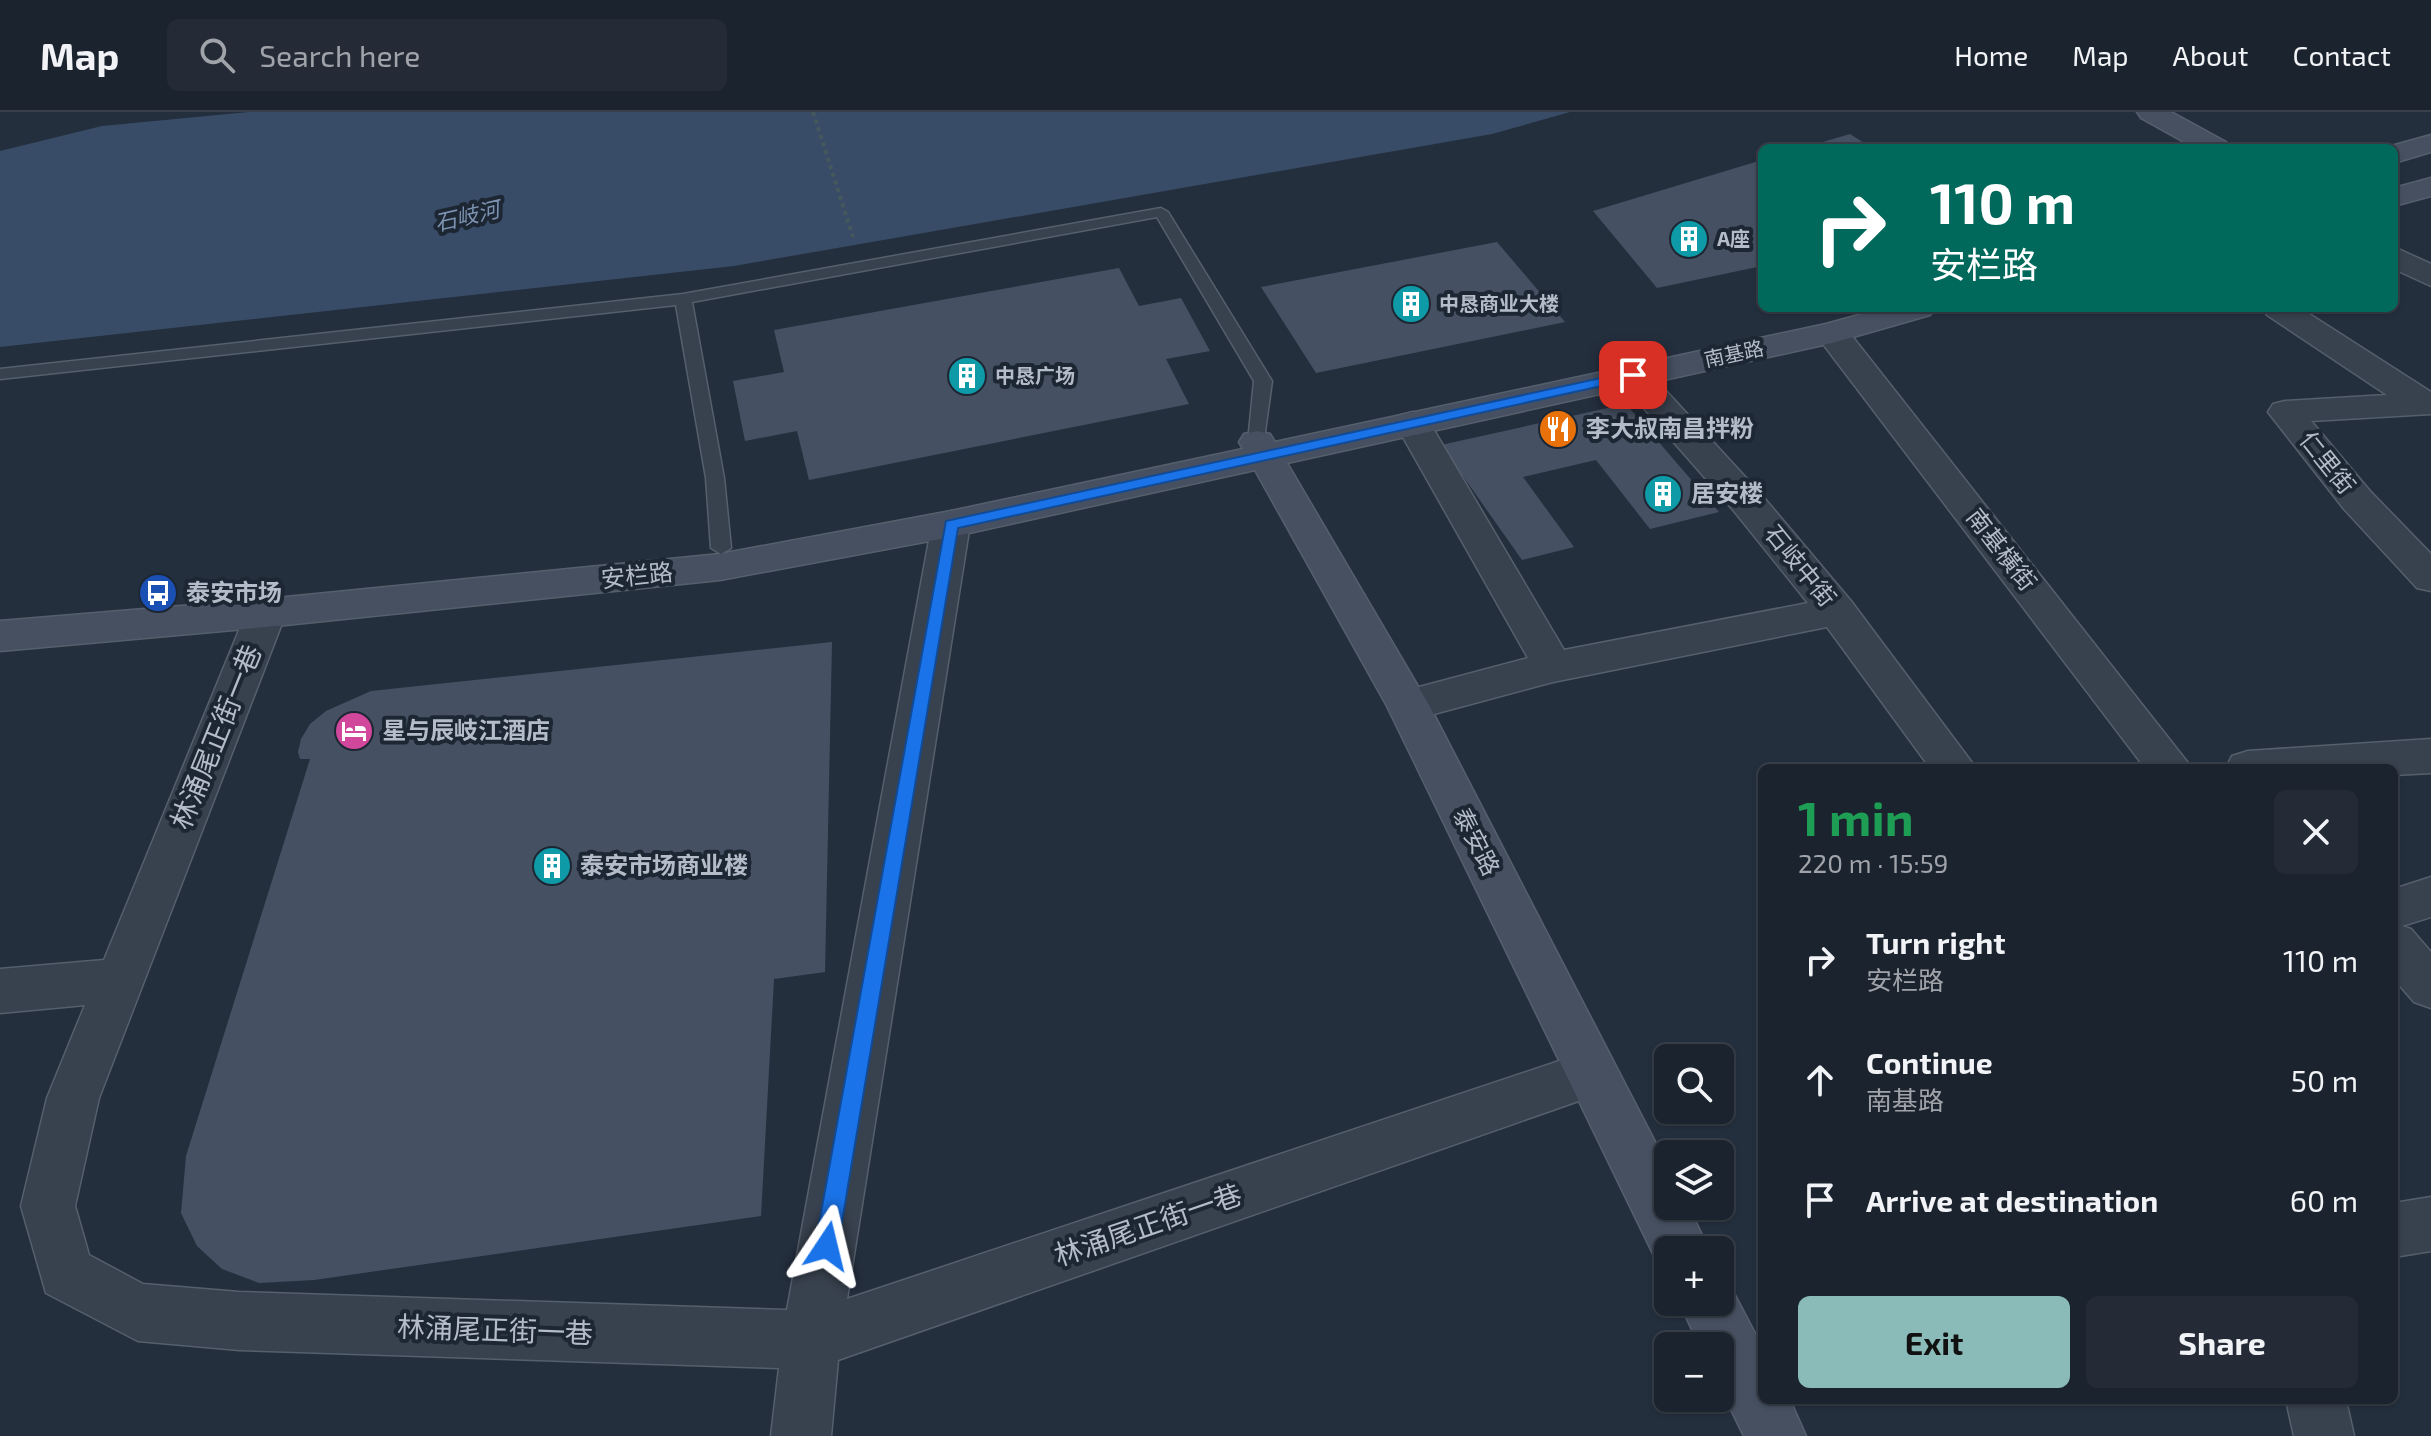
<!DOCTYPE html>
<meta charset="utf-8">
<style>
:root{--surface:#1b232e;--page:#242b36;--text:#f1f3f6;--muted:#a0a4aa;--line:#39404a;--accent:#8bbbb9}
body{margin:0;font-family:"Exo 2","Noto Sans SC",sans-serif;background:var(--page);color:var(--text);height:100vh;display:flex;flex-direction:column;font-size:30px;white-space:nowrap}
*{box-sizing:border-box;margin:0}
p{font-size:26px;color:var(--muted)}
.icon{flex:none;width:44px;height:44px;fill:none;stroke:currentColor;stroke-width:2;stroke-linecap:round;stroke-linejoin:round}
.map{position:relative;flex:1;overflow:hidden}
.details{position:absolute;left:1758px;top:652px;width:640px;height:640px;display:flex;flex-direction:column;background:var(--surface);border-radius:12px;box-shadow:0 2px 6px #0004,0 0 0 2px var(--line)}
.details>*{flex:none}
.guide{position:absolute;left:1758px;top:32px;width:640px;height:168px;border-radius:12px;box-shadow:0 2px 6px #0004,0 0 0 2px var(--line);background:#00695c;color:#fff;overflow:hidden}
.controls{position:absolute;left:1654px;top:932px;display:grid;gap:16px}
.controls a{display:grid;place-items:center;width:80px;height:80px;border-radius:12px;background:var(--surface);box-shadow:0 2px 6px #0004,0 0 0 2px var(--line);font-size:40px}
.pin{position:absolute;display:grid;place-items:center;width:68px;height:68px;color:#fff;margin:-34px;border-radius:16px;box-shadow:0 4px 12px #0006}
.me{position:absolute;width:88px;margin:-44px;rotate:10deg;stroke-linejoin:round;filter:drop-shadow(0 0 6px #0008)}
.turn{display:flex;align-items:center;gap:28px;height:168px;padding:0 40px;font-size:36px}
.turn .icon{width:104px;height:104px;stroke-width:2.5}
.turn b{display:block;font-size:56px;line-height:68px}
.round{display:grid;place-items:center;flex:none;width:84px;height:84px;border-radius:12px;background:var(--page)}
.overview{display:flex;align-items:center;justify-content:space-between;height:136px;padding:0 40px}
h1{font-size:48px;font-weight:700;line-height:60px;color:#1e9e55}
.action{display:flex;gap:16px;margin-top:auto;padding:16px 40px}
.action a{flex:1;height:92px;border-radius:12px;background:var(--accent);color:#111;font-size:32px;font-weight:700;line-height:92px;text-align:center}
.action a+a{background:var(--page);color:var(--text)}
ul{padding:0;list-style:none}
li{display:flex;align-items:center;gap:24px;height:120px;padding:0 40px}
li div{flex:1}
li b{display:block;font-size:30px}
li em{font-style:normal}
header{display:flex;align-items:center;gap:48px;box-sizing:border-box;height:112px;padding:0 40px;background:var(--surface);border-bottom:2px solid var(--line)}
header strong{font-size:38px}
nav{display:flex;gap:44px;margin-inline-start:auto;font-size:28px}
.search{width:560px;height:72px;background:var(--page);display:flex;align-items:center;gap:20px;box-sizing:border-box;padding:0 28px;border-radius:12px;color:var(--muted);font-size:30px}
.map>svg:first-child{display:block}
</style>
<header>
<strong>Map</strong>
<div class="search"><svg class="icon" aria-label="search" viewBox="0 0 24 24"><circle cx="10" cy="10" r="6"/><path d="M15 15l6 6"/></svg>Search here</div>
<nav><a>Home</a><a>Map</a><a>About</a><a>Contact</a></nav>
</header>
<div class="map">
<svg width="2431" height="1324" viewBox="0 0 2431 1324">
<rect width="100%" height="100%" fill="#242f3e"/>
<path fill="#394c67" d="M249 0H1570L1492 22 734 154 0 235V39L102 14Z"/>
<path fill="#455162" d="M1850 22 1872 36H1806V35Z
M1762 48V154L1657 176 1593 99Z
M1497 130 1565 210 1316 261 1261 175Z
M1119 156 1139 194 1181 186 1210 239 1166 247 1189 292 809 368 797 319 745 329 733 269 784 260 774 218Z
M1626 292 1719 400 1650 417 1596 348 1523 365 1574 435 1522 448 1441 333Z
M832 530 825 860 774 867 761 1104 314 1168 259 1171 222 1157 197 1134 181 1101 186 1044 310 647H300L298 640 301 627 310 612 326 599 371 579Z"/>
<g fill="none" stroke-linecap="round" stroke-linejoin="round">
<g stroke="#565f6c" stroke-width="3">
<path id="lane" d="M1161 96 1168 100 1272 269 1263 334H1251L1248 330 1254 269 1157 105 692 190 724 366 731 436 721 442 711 436 706 366 676 193 0 267V257L683 182Z"/>
</g>
<g stroke="#565f6c" stroke-width="3">
<path id="street" d="M2394 135 2431 152V174L2394 157Z
M2262 196H2300L2431 280V302L2311 309 2370 379 2431 442V479L2417 476 2344 397 2268 300 2273 292 2285 289 2387 283 2267 203Z
M1832 211 1844 214 2192 656H2145L1820 228 1816 221 1820 214Z
M1633 253 1645 256 1760 381 1851 489 1976 656H1930L1827 515 1553 570 1408 609 1393 604 1387 593 1393 582 1528 546 1395 311 1401 303 1413 300 1425 303 1564 538 1808 491 1734 399 1621 270 1616 263 1621 256Z
M951 399 964 403 970 412 847 1187 1592 938 1610 944 1618 961 1610 978 838 1248 831 1324H771L779 1256 239 1238 138 1229 46 1181 21 1094 47 986 85 893 0 901V857L104 848 246 501 252 491 266 487 280 491 286 501 99 986 75 1094 89 1143 143 1172 239 1180 787 1198 932 412 938 403Z
M2431 627V661L2394 663V656H2226L2232 644 2248 639Z
M2431 765V805L2402 814 2411 817 2431 840V896L2414 890 2394 867V777Z
M2431 1085V1139L2394 1145V1091Z
M2286 1288H2346L2354 1324H2294Z"/>
</g>
<g stroke="#565f6c" stroke-width="3">
<path id="secondary" d="M2137 0H2171L2226 30 2230 36H2195L2141 6Z
M2431 23V40L2394 51V36H2384Z
M2431 66V84L2394 94V76Z
M1884 196H1935L1930 203 1832 231 1287 351 1429 593 1668 1055V1094H1688L1709 1138H1668V1160L1661 1158 1387 594 1255 358 951 425 720 468 266 515 0 539V509L266 487 720 442 951 399 1243 337 1239 330 1244 322 1257 319 1270 322 1275 330 1826 212Z
M1720 1166 1728 1170 1762 1235V1288H1790L1806 1324H1744L1720 1275V1234H1700L1679 1190H1720Z"/>
</g>
<path stroke="#44595c" stroke-width="4" stroke-dasharray="4 4" stroke-linecap="butt" d="M813 0 853 125"/>
<use href="#lane" fill="#38414e" fill-rule="evenodd"/>
<use href="#street" fill="#38414e" fill-rule="evenodd"/>
<use href="#secondary" fill="#465061" fill-rule="evenodd"/>
</g>
<path fill="#1a73e8" stroke="#114b97" stroke-width="2" d="M1633 259 1638 260V266L958 416 838 1134 835 1142 827 1146 819 1142 815 1134 946 409Z"/>
<defs>
<g id="building-disc" transform="scale(2)"><circle r="9.5" fill="#0f9aa8" stroke="#1d2633"/><path d="M-4-6H4V6H1V3H-1V6H-4ZM-2.5-4.3h1.7v1.8h-1.7ZM.8-4.3h1.7v1.8H.8ZM-2.5-1h1.7V.8h-1.7ZM.8-1h1.7V.8H.8Z" fill="#fff"/></g>
<g id="restaurant-disc" transform="scale(2)"><circle r="9.5" fill="#e8710a" stroke="#1d2633"/><path d="M-5-6h1v4h1v-4h1v4h1v-4h1v5L-1.5 .5V6h-2V.5L-5-1ZM5-6V6H3V1.5H1.5Q1.5-4 5-6Z" fill="#fff"/></g>
<g id="bus-disc" transform="scale(2)"><circle r="9.5" fill="#1a4fb4" stroke="#1d2633"/><path d="M-5-6H5V4H4V6H2V4H-2V6H-4V4H-5ZM-3.5-4V0h7V-4ZM-3.5 1.2v1.5H-2V1.2ZM2 1.2v1.5H3.5V1.2Z" fill="#fff"/></g>
<g id="hotel-disc" transform="scale(2)"><circle r="9.5" fill="#d1479c" stroke="#1d2633"/><path d="M-6-4.5h1.5V1H6V5H4.5V3h-9V5H-6ZM-4 0a1.8 1.8 0 1 1 3.6 0ZM.5 0V-2.5h3Q6-2.5 6 0Z" fill="#fff"/></g>
</defs>
<g fill-rule="evenodd">
<use href="#building-disc" x="1689" y="127"/>
<use href="#building-disc" x="1411" y="192"/>
<use href="#building-disc" x="967" y="264"/>
<use href="#restaurant-disc" x="1558" y="317"/>
<use href="#building-disc" x="1663" y="382"/>
<use href="#bus-disc" x="158" y="481"/>
<use href="#hotel-disc" x="354" y="619"/>
<use href="#building-disc" x="552" y="754"/>
</g>
<g text-anchor="middle" stroke-width="8" stroke-linejoin="round" paint-order="stroke">
<g font-size="20" font-weight="bold" fill="#b4bcc9" stroke="#1d2633" text-anchor="start">
<text x="1717" y="134">A座</text>
<text x="1439" y="199">中恳商业大楼</text>
<text x="995" y="271">中恳广场</text>
</g>
<g font-size="20" fill="#b4bcc9" stroke="#1d2633">
<text transform="translate(1734 242) rotate(-12)" y="7">南基路</text>
</g>
<g font-size="22" font-style="italic" fill="#7c92b1" stroke="#1d2633">
<text transform="translate(467 104) rotate(-13)" y="8">石岐河</text>
</g>
<g font-size="24" font-weight="bold" fill="#b4bcc9" stroke="#1d2633" text-anchor="start">
<text x="1586" y="325">李大叔南昌拌粉</text>
<text x="1691" y="390">居安楼</text>
<text x="186" y="489">泰安市场</text>
<text x="382" y="627">星与辰岐江酒店</text>
<text x="580" y="762">泰安市场商业楼</text>
</g>
<g font-size="24" fill="#b4bcc9" stroke="#1d2633">
<text transform="translate(2327 351) rotate(51)" y="8">仁里街</text>
<text transform="translate(2001 438) rotate(52)" y="8">南基橫街</text>
<text transform="translate(1800 454) rotate(51)" y="8">石岐中街</text>
<text transform="translate(637 464) rotate(-6)" y="8">安栏路</text>
<text transform="translate(1476 730) rotate(63)" y="8">泰安路</text>
</g>
<g font-size="28" fill="#b4bcc9" stroke="#1d2633">
<text transform="translate(216 625) rotate(-68)" y="10">林涌尾正街一巷</text>
<text transform="translate(1148 1113) rotate(-19)" y="10">林涌尾正街一巷</text>
<text transform="translate(495 1218) rotate(2)" y="10">林涌尾正街一巷</text>
</g>
</g>
</svg>
<div class="controls">
<a><svg class="icon" aria-label="search" viewBox="0 0 24 24"><circle cx="10" cy="10" r="6"/><path d="M15 15l6 6"/></svg></a>
<a><svg class="icon" aria-label="layers" viewBox="0 0 24 24"><path d="M12 4l9 5-9 5-9-5zM3 14l9 5 9-5"/></svg></a>
<a>+</a>
<a>−</a>
</div>
<div class="pin" style="left:1633px;top:263px;background:#d93025"><svg class="icon" aria-label="arrive" viewBox="0 0 24 24"><path d="M6 21V4h12l-3 4 3 4H6"/></svg></div>
<svg class="me" style="left:827px;top:1134px" viewBox="-20 -20 40 40"><path d="M0-17L14 15 0 8-14 15z" fill="#1a73e8" stroke="#fff" stroke-width="4"/></svg>
<div class="guide">
<div class="turn"><svg class="icon" aria-label="right" viewBox="0 0 24 24"><path d="M7 20v-9h11M14 6l5 5-5 5"/></svg><div><b>110 m</b>安栏路</div></div>
</div>
<section class="details">
<div class="overview"><div><h1>1 min</h1><p>220 m · 15:59</p></div><a class="round"><svg class="icon" aria-label="close" viewBox="0 0 24 24"><path d="M6 6l12 12M18 6L6 18"/></svg></a></div>
<ul>
<li><svg class="icon" aria-label="right" viewBox="0 0 24 24"><path d="M7 20v-9h11M14 6l5 5-5 5"/></svg><div><b>Turn right</b><p>安栏路</p></div><em>110 m</em></li>
<li><svg class="icon" aria-label="ahead" viewBox="0 0 24 24"><path d="M12 20V5M6 11l6-6 6 6"/></svg><div><b>Continue</b><p>南基路</p></div><em>50 m</em></li>
<li><svg class="icon" aria-label="arrive" viewBox="0 0 24 24"><path d="M6 21V4h12l-3 4 3 4H6"/></svg><div><b>Arrive at destination</b></div><em>60 m</em></li>
</ul>
<div class="action"><a>Exit</a><a>Share</a></div>
</section>
</div>
